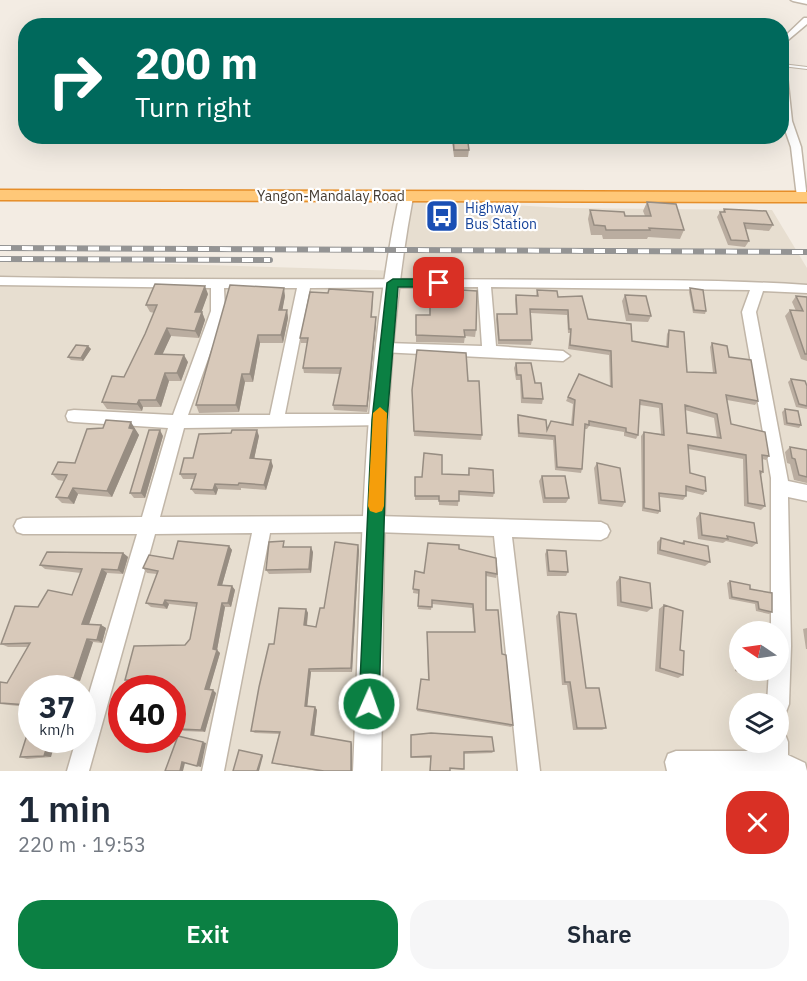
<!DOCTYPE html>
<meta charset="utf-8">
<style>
:root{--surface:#fff;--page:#f6f6f7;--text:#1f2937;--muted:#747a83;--accent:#0b8043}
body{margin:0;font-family:"IBM Plex Sans",sans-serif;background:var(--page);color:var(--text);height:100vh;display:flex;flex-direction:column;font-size:22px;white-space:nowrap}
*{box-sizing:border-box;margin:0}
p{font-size:20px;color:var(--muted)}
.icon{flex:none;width:33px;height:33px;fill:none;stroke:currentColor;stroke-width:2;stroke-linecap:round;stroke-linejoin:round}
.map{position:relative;height:771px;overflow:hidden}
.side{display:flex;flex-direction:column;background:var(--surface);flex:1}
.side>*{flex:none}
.guide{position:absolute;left:18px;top:18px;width:771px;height:126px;border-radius:24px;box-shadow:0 6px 24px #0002;background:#00695c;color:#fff;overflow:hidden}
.needle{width:39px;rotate:283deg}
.buttons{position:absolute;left:729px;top:621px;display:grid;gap:12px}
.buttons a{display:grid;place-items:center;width:60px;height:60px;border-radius:50%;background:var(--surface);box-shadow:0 6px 24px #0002;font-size:30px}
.speed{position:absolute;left:18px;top:675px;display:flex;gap:12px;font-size:30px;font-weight:700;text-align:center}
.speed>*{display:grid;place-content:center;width:78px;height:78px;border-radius:50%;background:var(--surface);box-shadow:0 6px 24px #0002;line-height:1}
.speed small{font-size:15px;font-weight:400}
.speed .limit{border:9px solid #d22;background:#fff;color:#111}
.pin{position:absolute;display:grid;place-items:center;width:51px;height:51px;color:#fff;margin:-26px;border-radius:12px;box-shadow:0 3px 9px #0006}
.me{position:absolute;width:66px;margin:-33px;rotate:2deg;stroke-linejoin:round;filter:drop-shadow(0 0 4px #0008)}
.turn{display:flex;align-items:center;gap:21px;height:126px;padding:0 18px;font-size:27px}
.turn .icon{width:78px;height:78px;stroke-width:2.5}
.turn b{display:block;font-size:42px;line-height:51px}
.round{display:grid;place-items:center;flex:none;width:63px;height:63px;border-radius:24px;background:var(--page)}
.headline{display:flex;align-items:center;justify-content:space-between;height:102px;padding:0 18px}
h1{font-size:36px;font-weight:600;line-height:45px}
.button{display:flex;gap:12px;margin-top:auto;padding:12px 18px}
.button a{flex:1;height:69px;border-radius:24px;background:var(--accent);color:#fff;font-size:24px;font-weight:600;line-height:69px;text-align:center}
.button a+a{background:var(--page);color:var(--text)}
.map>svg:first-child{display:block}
</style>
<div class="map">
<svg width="807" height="771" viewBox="0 0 807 771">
<rect width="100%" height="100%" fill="#f3ece3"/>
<path fill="#e7ded0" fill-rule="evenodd" d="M408 199 563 208 772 210 807 268V771H0V259L403 271ZM740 632H778V670H740ZM32 688H82V740H32ZM122 688H172V740H122ZM740 704H778V742H740Z"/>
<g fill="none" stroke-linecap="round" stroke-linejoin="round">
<g stroke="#c1b6a8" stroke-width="2">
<path id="service" d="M782 64 807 67V69L782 66Z"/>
</g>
<g stroke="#c1b6a8" stroke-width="3">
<path id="minor" d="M791 0H807V4L793 1Z
M804 18H807V24L782 45V39Z
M782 63 786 66 792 121 801 147 807 199 803 200 797 197 791 147 782 121Z
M0 277C194 281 386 278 580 280 656 280 732 280 807 285V293L763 291 756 312 788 481 807 485V501L788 497 791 646 789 704 786 712 778 715V704H767L769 670H778V632H771V478L742 312 750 290 491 287 496 346 563 351 570 356 563 361 381 352 379 348 381 344 386 343 482 346 478 287 310 288 285 414H379L385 415 387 420 385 425 184 428 160 517 375 516 601 522 607 525 610 531 607 537 601 540 512 537 540 771H518L494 536 375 532 270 533 224 771H202L252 533 155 534 89 771H67L76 740H82V717L137 534H23L17 532 14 526 17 520 23 518 142 517 168 428 74 422 68 421 66 416 68 411 74 410 173 415 211 311V288L0 285ZM224 288H297L270 415H188L225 311Z
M778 731 785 734 788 742V755L805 763 807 771H667L665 762 668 754 676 751H765L766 742H778Z"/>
</g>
<g stroke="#c1b6a8" stroke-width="3">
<path id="tertiary" d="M406 193 413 197C378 382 385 582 381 771H353C362 581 360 383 399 197Z"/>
</g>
<g stroke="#e68e29" stroke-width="3">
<path id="trunk" d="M0 190 807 192V202L0 200Z"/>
</g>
<use href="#service" fill="#fff" fill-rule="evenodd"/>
<use href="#minor" fill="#fff" fill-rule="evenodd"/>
<use href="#tertiary" fill="#fff" fill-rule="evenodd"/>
<use href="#trunk" fill="#ffc878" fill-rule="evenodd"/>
<g stroke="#949494" stroke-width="6">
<path id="rail" d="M0 248 807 252
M0 259 270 260"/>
</g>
<use href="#rail" stroke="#fff" stroke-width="4" stroke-dasharray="11" stroke-linecap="butt"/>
</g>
<path fill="#baada0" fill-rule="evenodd" d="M447 136H467L469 150 468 157H454L452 141 446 140Z
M502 136H525V139L501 138Z
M647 202 684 230 680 239 648 237 647 239H603L602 235H591L588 219 590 210 625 216H645L643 211Z
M724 209 773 225 769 231 746 229 749 241 745 247 728 245 717 217 720 212H723Z
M690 288 706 311 705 314 693 313 689 292Z
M462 290 476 330 475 337 465 336 464 343 416 342V315H430L461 296Z
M537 290 558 297 588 319 632 341 666 347 667 334 669 330 687 372 713 373 710 347 712 343 729 357 758 401 755 405 727 400 731 424 769 456 766 460 762 459 763 472 761 475 765 506 761 510 744 506 743 459 688 449 690 473 706 491 703 495 686 491V496L683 500 660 497V511L658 514 642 511 641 436 644 432 661 434 659 408 640 405 638 435 636 439 624 436V432L589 426 587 429H585L582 469 581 473 555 470 553 440 518 437 517 419 518 415 547 430 571 425 573 404 566 401 579 374 610 387 609 355 568 349 570 333H568L567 315 531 313 532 340 531 345 498 344 496 319 497 314H516L515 299 516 295 536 296ZM685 410 714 418 717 438 687 433Z
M208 294 201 312H202L205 320 199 338 171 336 162 354 188 362 181 381H169L161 407H143L142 411 107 409 102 402 124 377 145 334 154 313 150 312 146 305Z
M625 295 651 316 648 322 626 321 622 301Z
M285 296 282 310H287L288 318 283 343H260L253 382H245L239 412 199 413 196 405Z
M796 296 807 297V361L801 359 785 316 790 310 796 311 792 302Z
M373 298 372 317 376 323 367 412 334 410 333 405 340 374 304 373 303 368 307 343H301L300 338Z
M88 346 91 349 83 361 71 360 68 357Z
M516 363 535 383 543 399 542 404 521 403 520 380H516L514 368Z
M791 379 807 386V409L796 407 788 382Z
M468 381 482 435 481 440 414 436 412 396Z
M785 409 801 425 799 428 784 425 782 412Z
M135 428V430L139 435 112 497 78 494 74 504 62 503 56 497 64 481 58 480 52 474 75 463Z
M163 436 145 498H134L130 493Z
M259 436 254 459 273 466 266 490 241 488V490L218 489 216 495 195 494 191 489 194 479H183L180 474 193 458Z
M790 447 807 450V483L794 480 790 464 787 463 785 452Z
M597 463 625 502 622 507 598 504 594 468Z
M469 468 494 493 493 497 459 495 458 506 439 505V500H415V477H422L442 474 468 475Z
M542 476 569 498 566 503H543L539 481Z
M700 513 757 543 752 547 726 541 723 543 698 539 696 518Z
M661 538 681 543 684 541 710 562 705 566 657 554V542Z
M229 546 232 550 222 585 232 586 235 590 231 607H225L217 650 220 653 209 689 216 693 205 732 184 731 179 729 182 721 172 720V688L136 683H130L125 680 185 645 190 639 196 607 169 604 167 609 151 607 146 603 157 574 147 573 143 568 173 559Z
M286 546 285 547 313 552 311 573 269 574 266 570Z
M459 549 497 574 496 578 486 576V610L502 654 513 725 511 727 417 711 421 679 428 680 427 632H474L472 608 432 604 431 610 418 609 419 594 413 593 415 571 424 573Z
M359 550 352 672H311L307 706 315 707 317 710 314 735 352 744V771H318L275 764 272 763 279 734 255 733 251 731 274 644 306 609 308 613 307 626 316 627 324 608Z
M547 550 568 572 566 576H547L545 554Z
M123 553 128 557 123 574 107 573 89 624 101 625 106 628 102 643 93 642 80 681 69 680 32 688V710L26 709 27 707 0 704V682L7 683 28 647H8L1 644 38 607 72 595 81 573 45 569 40 565Z
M620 577 652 608 647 612 617 606 616 582Z
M730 581 750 589 772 612 769 614 756 611 755 604 729 599 727 583Z
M664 605 680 650 683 675 678 678 655 671 659 609Z
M559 612 586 688 606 728 602 730H573L567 685H562L556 616Z
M807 628V649H806L803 629Z
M740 648V670H769L770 677 763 680 735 671V651Z
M32 719 51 757 27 759 20 757Z
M411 735 494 751 492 753 464 754V769L463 770 450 769V771H430V758H411Z"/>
<path fill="#978d82" d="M205 286 208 294 199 319 195 312Z
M284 288 285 296 281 318 279 310Z
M287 310 288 318 283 343 281 335Z
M202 312 205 320 199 338 195 331Z
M376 317V323L367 412V406Z
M167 328 171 336 159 362 155 354Z
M258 335 260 343 253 382 250 374Z
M88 346 91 349 83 361 81 358Z
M184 355 188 362 181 381 177 373Z
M165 373 169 381 161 407 156 400Z
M242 374 245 382 239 412 236 405Z
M139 400 143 407 142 411 137 404Z
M131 422 139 435 112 497 107 491Z
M160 430 163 436 145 498 141 493Z
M257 430 259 436 253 464 250 458Z
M271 460 273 466 266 490 264 485Z
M215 484 218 489 216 495 213 490Z
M73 488 78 494 74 504 68 498Z
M358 545 359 550 352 672 351 668Z
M229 546 232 550 221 589 218 585Z
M311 547 313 552 311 573 309 569Z
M123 553 128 557 123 574 118 570Z
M102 569 107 573 88 627 82 624Z
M232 586 235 590 231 607 228 603Z
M165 600 169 604 167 609 163 605Z
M222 603 225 607 217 650 220 653 209 691 205 689Z
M306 609 308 613 306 630 304 625Z
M101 625 106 628 102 643 97 640Z
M87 639 93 642 80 681 74 678Z
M309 669 311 672 307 709 305 706Z
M63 678 69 680 66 688H59Z
M213 690 216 693 205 732 201 730Z
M315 707 317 710 314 737 311 735Z
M49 740H56L51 757 44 756Z
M203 742 206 743 201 767 197 766Z
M351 742 352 744V771H351Z
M262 755 263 756 259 771H257Z
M182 762 185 763 183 771H180Z"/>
<path fill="#d8c9ba" stroke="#978d82" stroke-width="1.5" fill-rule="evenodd" d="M57 23 87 25 90 23H113L110 26H55Z
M453 136H467L469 150H454Z
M647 202 676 204 684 230 649 228 650 230H606L605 226 594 225 590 210 624 212 625 216H651Z
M724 209 766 211 773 225 744 223 749 241 731 240 720 212H725Z
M155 284 205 286 195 312H202L195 331 167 328 155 354 184 355 177 373H165L156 400H139L137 404 102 402 112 376 124 377 145 334 157 305H146Z
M230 285 284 288 279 310H287L281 335H258L250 374H242L236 405H196Z
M690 288 703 290 706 311 694 310Z
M329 289 373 292 371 317H376L367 406 333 405 341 368H303L308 338H300L310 292 328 293Z
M462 290 477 291 476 330H464L465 337 416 335V315H430V296H462Z
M537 290 557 291 558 297 582 296 588 319 631 324 632 341 668 347 669 330 684 332 687 372 716 373 712 343 727 346 729 357 751 360 758 401 726 395 731 424 765 432 769 456 762 455 763 472 760 471 765 506 748 503 746 455 688 445 690 473 705 477 706 491 686 486V496L659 493 660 511 644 508V432L664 435 662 404 640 400 638 435 626 432V428L589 421V425L585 424 582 469 557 467 555 436 519 433 518 415 546 420 547 430 551 421 573 425 575 400 568 397 579 374 612 387 611 351 570 345 571 329H569L568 310 530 309 532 340H499L497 314H517L516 295 538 296ZM685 405 717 414 721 438 687 433Z
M625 295 646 296 651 316 629 314Z
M796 296 807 297V354H805L790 310 803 311Z
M76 345 88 346 81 358 68 357Z
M417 350 466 353 468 381H479L482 435 414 431 412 390Z
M516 363H531L535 383H541L543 399 523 398 521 375H517Z
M791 379 805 381 807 386V406L799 404Z
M785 409 798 411 801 425 787 423Z
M106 420 131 422 129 428 134 429 107 491 73 488 68 498 56 497 67 475 52 474 58 462 75 463 87 429 103 428Z
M149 430H160L141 493H130Z
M232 430H257L250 458 271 460 264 485 239 483 238 485 215 484 213 490 191 489 196 474H180L184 458H193L199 434 231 433Z
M790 447 807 450V477L799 475 795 459 792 458Z
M424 453 442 455V474L469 475V468L493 470 494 493 459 491V501H439V496H415V477H422Z
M597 463 620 468 625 502 601 500Z
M542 476H565L569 498H545Z
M700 513 754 523 757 543 727 536 728 539 702 535Z
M661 538 684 544V541L708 546 710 562 660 550Z
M178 541 229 546 218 585 232 586 228 603H222L213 649 217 650 205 689 213 690 201 730 179 729 182 720 172 718V688H135L137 680H125L134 646 185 645 190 639 197 603 165 600 163 605 146 603 158 571 143 568 149 555 173 559Z
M284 541 283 547H311L309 569 266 570 269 542Z
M335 542 358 545 351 668 309 669 305 706 315 707 311 735 351 742V771H324L272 763 280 732 251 731 259 687 269 644H274L279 608 306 609 304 625 316 627 320 608H324Z
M428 543 459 545V549L496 558 497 574 486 572V610H498L502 654 506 655 513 725 417 709 421 679 429 680 427 632H475L473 604 432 600V607L418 606 419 590 413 589 415 571 424 573Z
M547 550 566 551 568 572 549 571Z
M47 552 123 553 118 570 102 569 82 624 101 625 97 640 87 639 74 678H63L59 688H32V709H26L28 705 0 703V682L7 683 30 643 1 644 15 606 38 607 48 590 72 595 82 569 40 565Z
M620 577 650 583 652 608 621 602Z
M730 581 750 585V589L772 593V612L759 609 758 602 732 597Z
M664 605 683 611 680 650 684 651 683 675 660 668Z
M559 612 576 614 586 688H599L606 728H577L570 682H565Z
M749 670H769L770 677Z
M32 719V740H49L44 756 20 757Z
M431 733 492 737 494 751 464 752V769L450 768V771H430L431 756 411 757V735Z
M178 736 203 742 197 766 182 762 180 771H165Z
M239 750 262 755 257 771H233Z"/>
<path fill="#0b8043" stroke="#07532c" stroke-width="1.5" d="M393 279H439L444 283 439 287H398L387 420 379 704 376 711 369 714 362 711 359 704 372 420 387 283Z"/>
<path fill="#f59e0b" d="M380 407 387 413 384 506 382 511 376 513 370 511 368 506 373 413Z"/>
<defs>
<g id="bus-square" transform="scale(1.725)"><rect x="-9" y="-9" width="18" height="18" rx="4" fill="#1a4fb4" stroke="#fff"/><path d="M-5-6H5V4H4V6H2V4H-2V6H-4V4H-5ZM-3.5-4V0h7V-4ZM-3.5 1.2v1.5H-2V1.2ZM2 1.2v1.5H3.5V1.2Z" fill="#fff"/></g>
</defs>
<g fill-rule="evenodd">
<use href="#bus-square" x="442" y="216"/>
</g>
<g text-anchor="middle" stroke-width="4.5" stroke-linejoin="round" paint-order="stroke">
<g font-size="14" fill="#443c33" stroke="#fff">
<text x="331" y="201">Yangon-Mandalay Road</text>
</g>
<g font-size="14" fill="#164399" stroke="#fff" text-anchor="start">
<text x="465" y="213">Highway<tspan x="465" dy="16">Bus Station</tspan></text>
</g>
</g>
</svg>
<div class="buttons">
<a><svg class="needle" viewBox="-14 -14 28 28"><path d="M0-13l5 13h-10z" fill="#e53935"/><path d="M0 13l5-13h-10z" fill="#747a83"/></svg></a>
<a><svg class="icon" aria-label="layers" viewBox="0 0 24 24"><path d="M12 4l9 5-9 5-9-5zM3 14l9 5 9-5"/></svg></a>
</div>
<div class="speed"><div>37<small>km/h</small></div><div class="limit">40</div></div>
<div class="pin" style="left:439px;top:283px;background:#d93025"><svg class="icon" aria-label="arrive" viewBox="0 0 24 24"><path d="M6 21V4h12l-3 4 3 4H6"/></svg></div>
<svg class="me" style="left:369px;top:704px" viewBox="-20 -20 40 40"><circle r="17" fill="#0b8043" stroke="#fff" stroke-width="3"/><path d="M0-11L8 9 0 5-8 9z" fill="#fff"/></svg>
<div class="guide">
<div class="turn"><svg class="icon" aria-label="right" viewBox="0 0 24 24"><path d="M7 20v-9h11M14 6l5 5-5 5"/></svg><div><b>200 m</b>Turn right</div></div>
</div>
</div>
<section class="side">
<div class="headline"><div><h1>1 min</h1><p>220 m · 19:53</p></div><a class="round" style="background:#d93025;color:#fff"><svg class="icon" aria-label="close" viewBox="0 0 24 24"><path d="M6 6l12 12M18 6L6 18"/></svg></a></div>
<div class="button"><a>Exit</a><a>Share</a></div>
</section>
